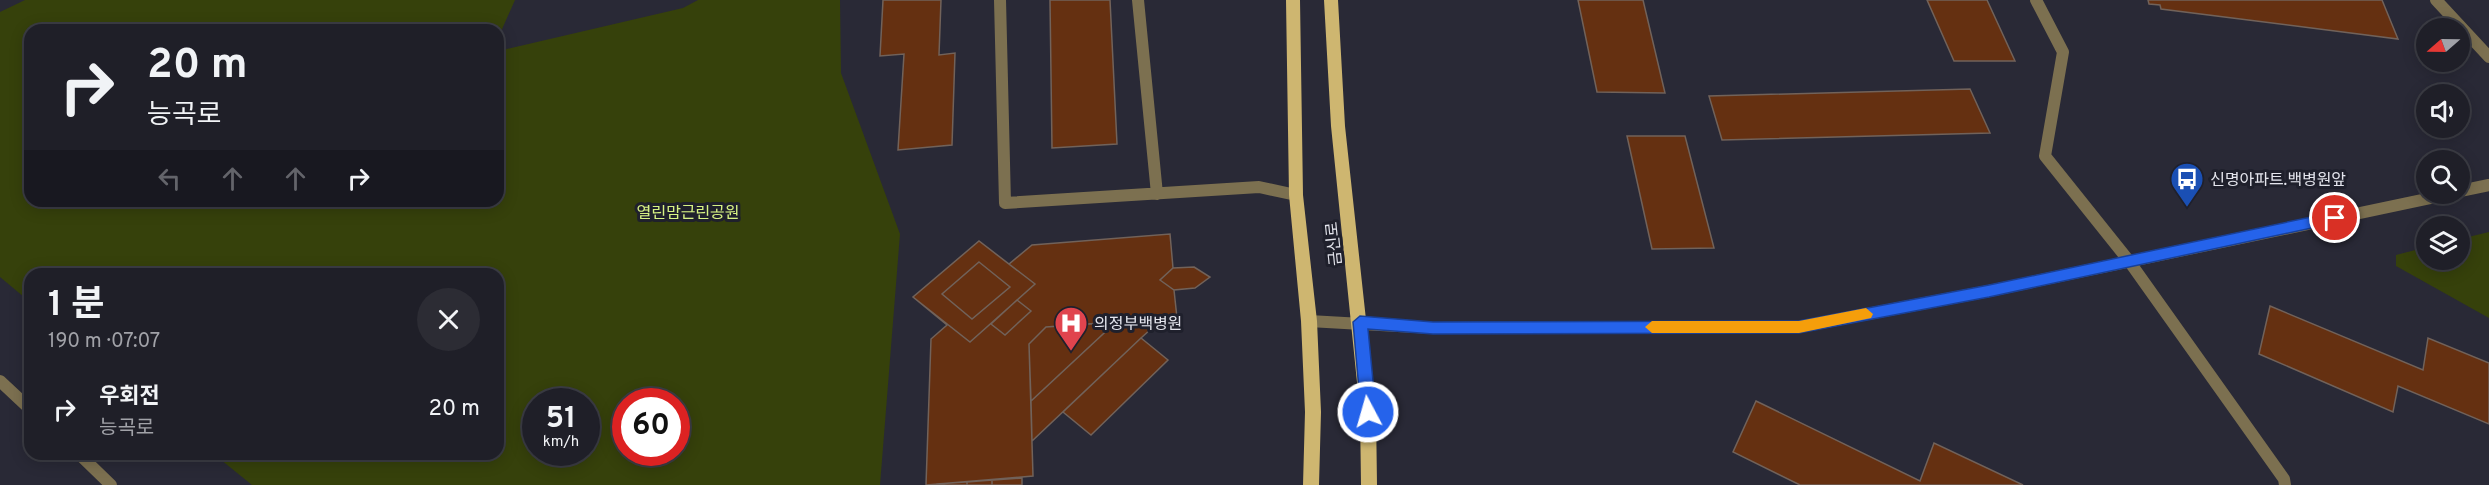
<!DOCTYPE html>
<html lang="ko">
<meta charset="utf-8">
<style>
:root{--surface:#1f1f28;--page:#2c2c34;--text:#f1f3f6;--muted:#a1a2a8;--line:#3c3d45}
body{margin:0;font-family:Overpass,"Noto Sans KR",sans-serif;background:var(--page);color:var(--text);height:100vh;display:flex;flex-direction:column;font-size:22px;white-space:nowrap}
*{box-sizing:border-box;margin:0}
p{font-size:20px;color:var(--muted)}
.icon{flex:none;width:33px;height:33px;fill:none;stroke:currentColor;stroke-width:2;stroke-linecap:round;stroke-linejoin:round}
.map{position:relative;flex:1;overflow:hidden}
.panel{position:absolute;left:24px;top:268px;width:480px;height:192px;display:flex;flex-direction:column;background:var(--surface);border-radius:18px;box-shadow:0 3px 15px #0003,0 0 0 2px var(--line)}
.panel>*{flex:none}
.banner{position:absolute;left:24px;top:24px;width:480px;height:183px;border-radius:18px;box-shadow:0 3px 15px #0003,0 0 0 2px var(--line);background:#1f1f28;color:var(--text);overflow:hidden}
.needle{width:39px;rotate:250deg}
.tools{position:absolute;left:2416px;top:18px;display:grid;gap:12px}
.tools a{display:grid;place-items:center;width:54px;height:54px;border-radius:50%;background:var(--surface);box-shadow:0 3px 15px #0003,0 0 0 2px var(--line);font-size:30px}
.speed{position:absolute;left:522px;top:388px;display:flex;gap:12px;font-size:30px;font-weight:700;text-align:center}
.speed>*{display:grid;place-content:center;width:78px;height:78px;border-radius:50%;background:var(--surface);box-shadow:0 3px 15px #0003,0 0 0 2px var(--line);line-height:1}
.speed small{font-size:15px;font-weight:400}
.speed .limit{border:9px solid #d22;background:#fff;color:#111}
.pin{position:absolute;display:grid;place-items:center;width:51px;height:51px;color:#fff;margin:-26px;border:3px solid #fff;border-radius:50%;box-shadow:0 2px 6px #0007}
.me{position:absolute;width:66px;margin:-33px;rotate:354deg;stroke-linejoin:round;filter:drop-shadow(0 0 4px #0008)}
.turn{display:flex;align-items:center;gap:21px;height:126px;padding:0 24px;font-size:27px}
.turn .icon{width:78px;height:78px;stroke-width:2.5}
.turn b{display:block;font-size:42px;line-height:51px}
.lanes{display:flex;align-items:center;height:57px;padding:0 24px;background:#0003;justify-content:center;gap:30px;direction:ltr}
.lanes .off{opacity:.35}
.round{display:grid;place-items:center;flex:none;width:63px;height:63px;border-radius:32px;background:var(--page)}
.summary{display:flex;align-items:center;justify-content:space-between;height:102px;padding:0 24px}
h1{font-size:36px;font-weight:700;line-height:45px}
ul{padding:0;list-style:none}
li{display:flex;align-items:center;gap:18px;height:78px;padding:0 24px}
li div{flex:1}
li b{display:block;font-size:22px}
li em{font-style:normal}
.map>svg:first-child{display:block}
</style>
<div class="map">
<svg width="2489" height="485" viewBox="0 0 2489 485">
<rect width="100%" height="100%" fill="#292936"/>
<path fill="#36410b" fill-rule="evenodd" d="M25 0H515L498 38V30H30V201H498V51L683 8 698 0H840L841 73 900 234 880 485H252L215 455 498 454V274H30V302L0 277V12ZM536 402H586V453H536ZM626 402H676V453H626Z
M2489 232V318L2396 266V255L2427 247V260H2460V239Z"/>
<path fill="#653011" stroke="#71625a" stroke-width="1.5" d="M883 0H941L939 55 955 53 952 145 898 150 904 54 880 56Z
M1050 0H1110L1117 144 1052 148Z
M1578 0H1643L1665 93 1597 92Z
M1927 0H1987L2015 61H1954Z
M2148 0H2382L2398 39 2161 9 2160 5 2149 4Z
M1970 89 1990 133 1722 140 1709 96Z
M1627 136H1685L1714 248 1652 249Z
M1170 234 1173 268 1194 267 1210 277 1195 288 1174 290 1177 318 1046 327 1029 344 1033 476 926 485 931 339 947 325 913 297 979 241 1009 264 1032 245Z
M979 241 1035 284 970 342 913 297Z
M979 262 1010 287 972 319 942 294Z
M1194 267 1210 277 1195 288 1174 290 1160 280 1173 268Z
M1017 300 1031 311 1005 335 991 324Z
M2270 306 2423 370 2428 338 2489 363V424L2398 386 2393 412 2259 354Z
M1162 319 1141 338 1032 441 1031 401 1116 322Z
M1116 322 1031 401 1029 344 1046 327Z
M1141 338 1168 360 1091 435 1063 412Z
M1756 401 1920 481 1934 443 2023 485H1800L1733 452Z
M1022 478V485H937V484Z
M992 480V485H967V482Z"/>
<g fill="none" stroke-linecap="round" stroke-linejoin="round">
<path stroke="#7c7050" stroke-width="12" d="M1000 0 1005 203 1259 187 1296 195
M1138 0 1157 194
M2036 0 2063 52 2045 156 2129 261 2284 479 2285 485
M2436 0 2489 57"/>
<path stroke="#7c7050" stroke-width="12" d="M2460 191 2489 185
M1309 321 1433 328 1799 327 1989 291 2450 194
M0 381 30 409
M79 454 111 485"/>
<path fill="#ceb670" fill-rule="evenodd" d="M1286 0H1300L1303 195 1317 321 1321 412 1319 485H1303L1305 412 1301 321 1289 195Z
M1324 0H1338L1345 126 1376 412 1377 485H1361L1360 412 1331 126Z"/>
</g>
<path fill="#2563eb" stroke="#184099" stroke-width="1.5" d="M2335 212 2342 218 2335 223 1989 297 1799 333 1433 334 1368 329 1376 412 1368 418 1361 412 1353 322 1360 316 1433 322 1799 321 1989 285Z"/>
<path fill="#f59e0b" d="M1866 308 1873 314 1871 318 1799 333H1652L1645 327 1652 321H1799Z"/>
<defs>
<g id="bus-pin" transform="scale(1.725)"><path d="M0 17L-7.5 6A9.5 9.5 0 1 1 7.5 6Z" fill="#1a4fb4" stroke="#1f202c"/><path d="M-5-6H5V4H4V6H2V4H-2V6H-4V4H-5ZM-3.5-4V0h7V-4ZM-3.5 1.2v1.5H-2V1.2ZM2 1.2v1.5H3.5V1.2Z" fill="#fff"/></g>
<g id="hospital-pin" transform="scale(1.725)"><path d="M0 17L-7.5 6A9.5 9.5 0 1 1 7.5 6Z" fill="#e0444e" stroke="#1f202c"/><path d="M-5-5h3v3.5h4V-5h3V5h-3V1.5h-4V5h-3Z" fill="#fff"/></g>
</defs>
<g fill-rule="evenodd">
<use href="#bus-pin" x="2187" y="179"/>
<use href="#hospital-pin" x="1071" y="323"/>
</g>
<g text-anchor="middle" stroke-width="6" stroke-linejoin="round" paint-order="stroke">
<g font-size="16" fill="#e4e5ed" stroke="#1f202c" text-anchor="start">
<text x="2210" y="185">신명아파트.백병원앞</text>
<text x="1094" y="329">의정부백병원</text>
</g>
<g font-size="16" fill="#d7f284" stroke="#1f202c">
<text x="688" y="218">열린맘근린공원</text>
</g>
<g font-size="16" fill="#e4e5ed" stroke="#1f202c">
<text transform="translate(1333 244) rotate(-96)" y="6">금신로</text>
</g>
</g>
</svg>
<div class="tools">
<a><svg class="needle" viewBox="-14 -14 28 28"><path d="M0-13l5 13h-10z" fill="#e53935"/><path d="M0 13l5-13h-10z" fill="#a1a2a8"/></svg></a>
<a><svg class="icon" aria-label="sound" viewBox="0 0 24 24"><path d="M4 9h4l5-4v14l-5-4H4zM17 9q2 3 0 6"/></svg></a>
<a><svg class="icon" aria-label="search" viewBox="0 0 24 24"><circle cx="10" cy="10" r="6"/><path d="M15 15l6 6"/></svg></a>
<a><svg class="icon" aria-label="layers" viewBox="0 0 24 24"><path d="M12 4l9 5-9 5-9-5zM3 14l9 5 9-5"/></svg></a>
</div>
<div class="speed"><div>51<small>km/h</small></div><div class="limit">60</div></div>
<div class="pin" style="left:2335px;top:218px;background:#d93025"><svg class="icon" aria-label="arrive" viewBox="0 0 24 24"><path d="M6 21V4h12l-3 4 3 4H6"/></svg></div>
<svg class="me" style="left:1368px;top:412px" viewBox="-20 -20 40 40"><circle r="17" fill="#2563eb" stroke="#fff" stroke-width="3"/><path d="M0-11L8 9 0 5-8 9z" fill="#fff"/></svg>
<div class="banner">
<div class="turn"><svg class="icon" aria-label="right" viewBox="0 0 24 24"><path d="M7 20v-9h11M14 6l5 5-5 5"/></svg><div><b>20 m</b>능곡로</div></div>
<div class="lanes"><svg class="icon off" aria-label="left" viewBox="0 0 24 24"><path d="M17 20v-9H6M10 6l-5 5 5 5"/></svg><svg class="icon off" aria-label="ahead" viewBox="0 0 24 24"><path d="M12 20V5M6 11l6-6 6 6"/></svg><svg class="icon off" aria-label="ahead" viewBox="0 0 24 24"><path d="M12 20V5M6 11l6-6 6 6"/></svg><svg class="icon" aria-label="right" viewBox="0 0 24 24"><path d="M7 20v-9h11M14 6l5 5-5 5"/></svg></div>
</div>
<section class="panel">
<div class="summary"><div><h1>1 분</h1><p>190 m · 07:07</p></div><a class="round"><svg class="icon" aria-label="close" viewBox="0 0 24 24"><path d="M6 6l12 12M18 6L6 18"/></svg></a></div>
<ul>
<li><svg class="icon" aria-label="right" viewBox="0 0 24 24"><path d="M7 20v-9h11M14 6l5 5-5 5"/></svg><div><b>우회전</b><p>능곡로</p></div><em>20 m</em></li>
</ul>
</section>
</div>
